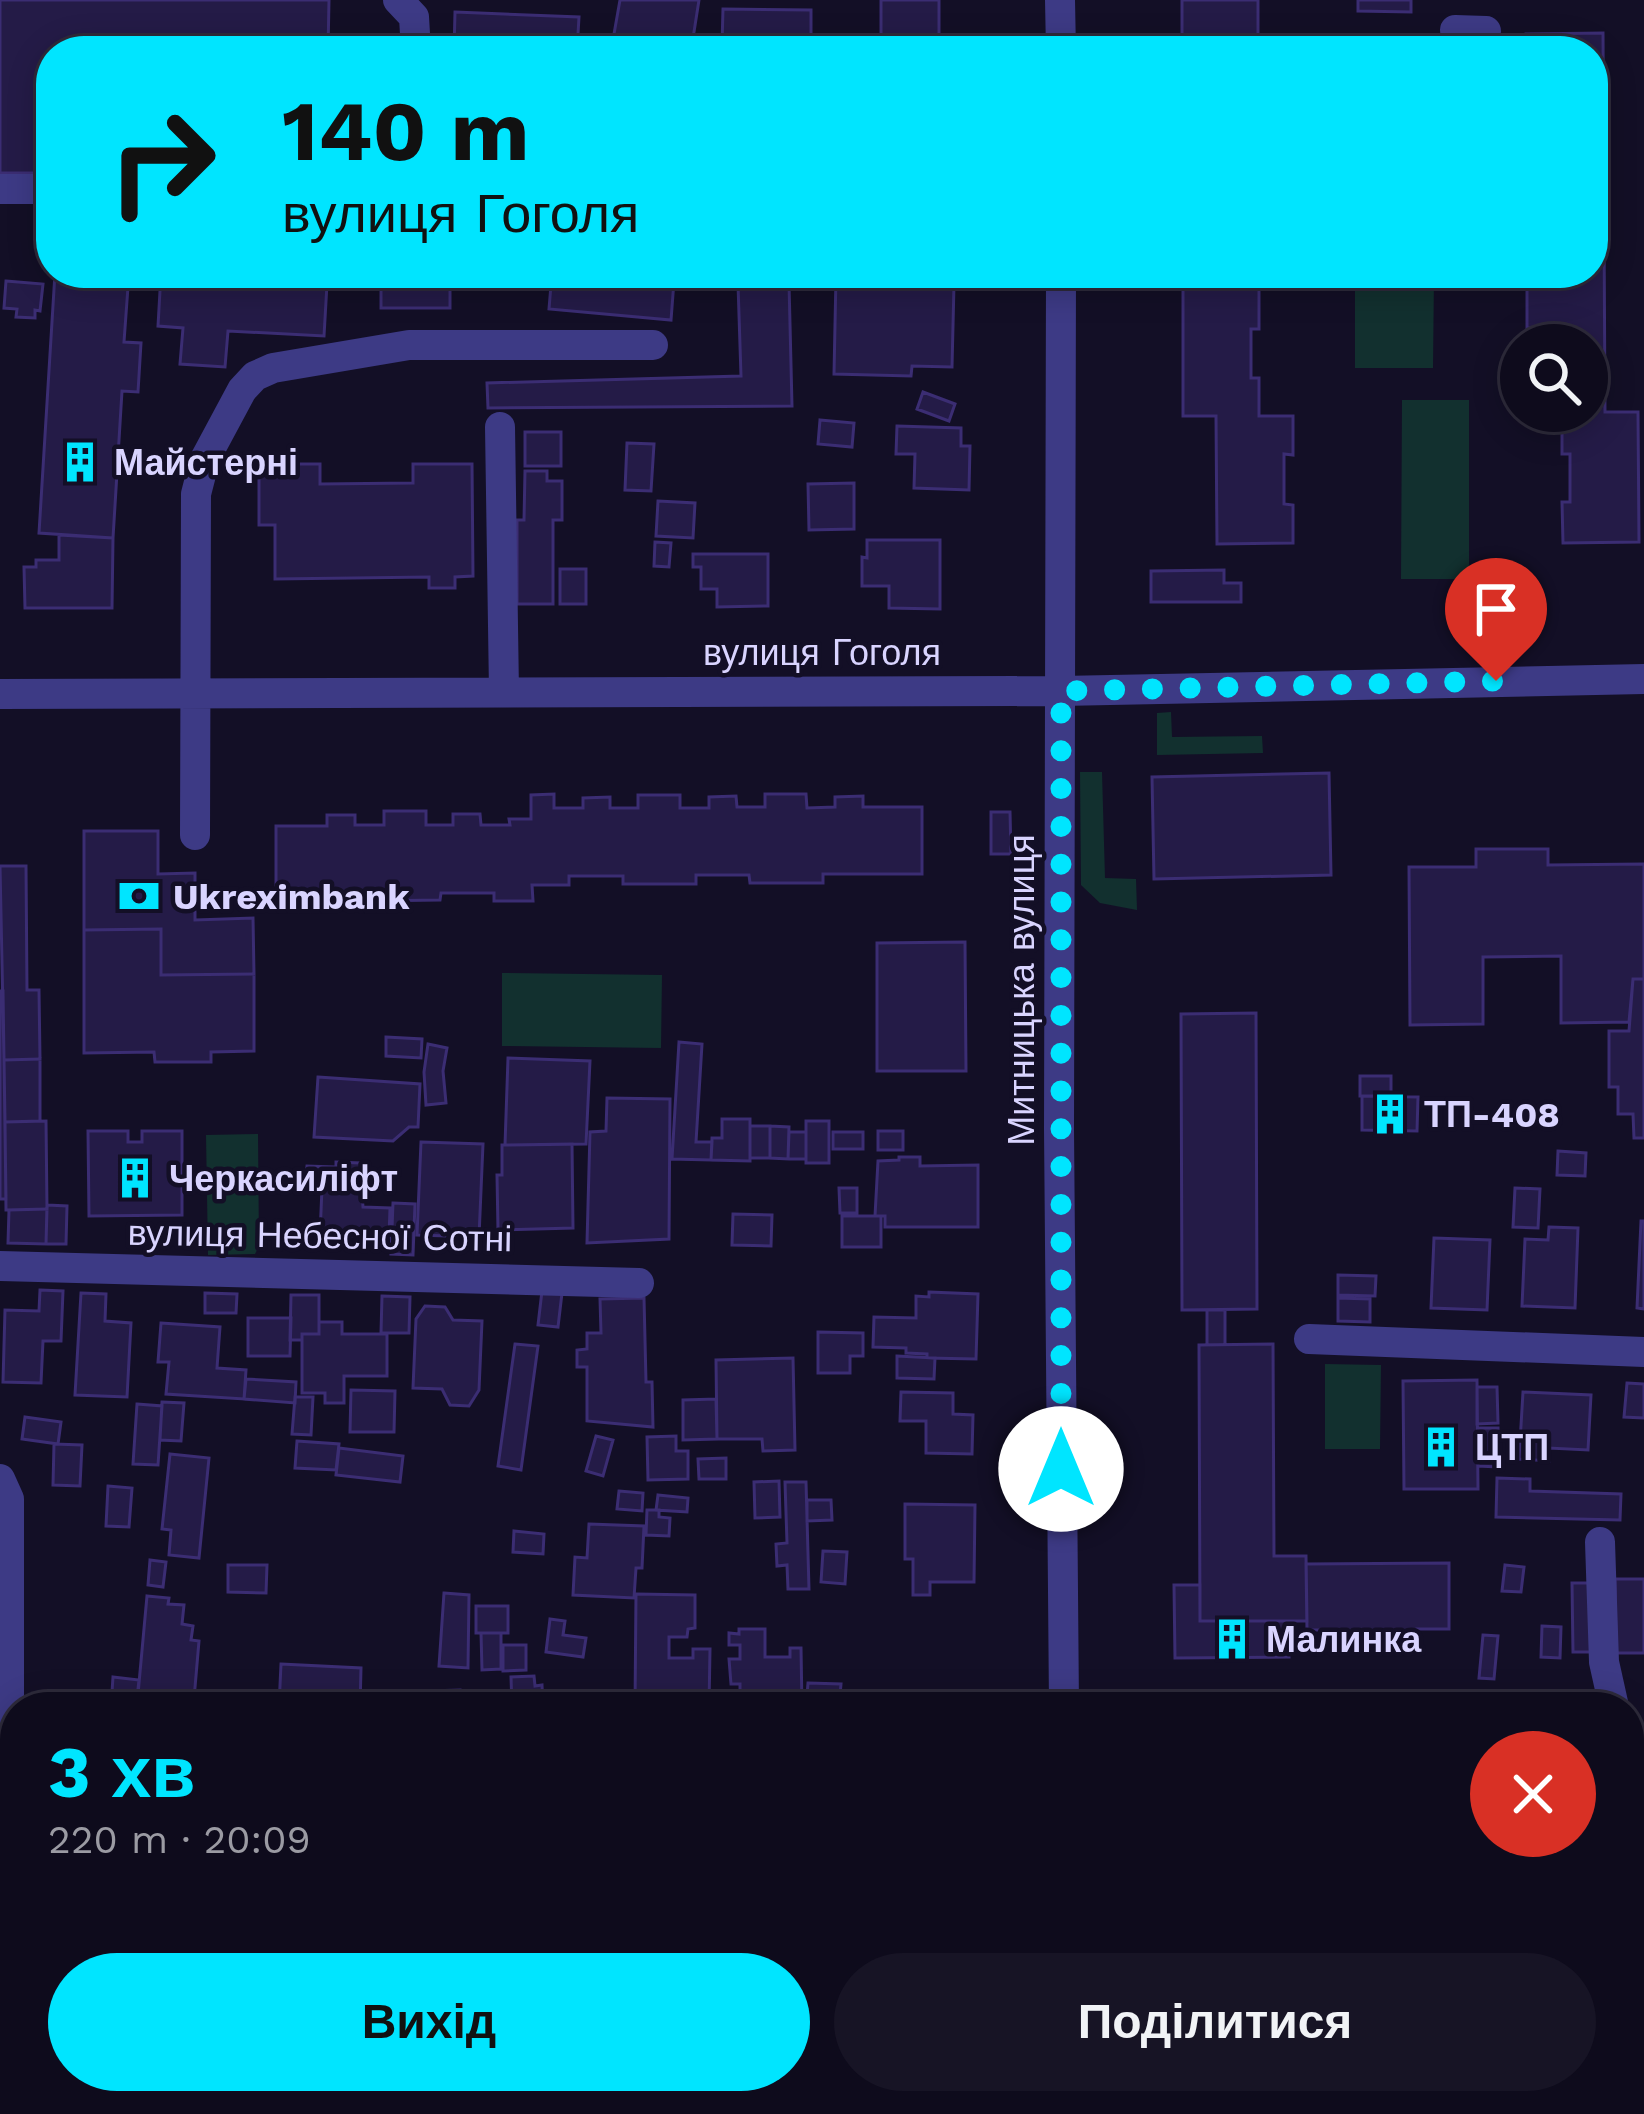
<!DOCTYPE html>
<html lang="uk">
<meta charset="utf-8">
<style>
:root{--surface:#0e0b1c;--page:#171425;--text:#f1f3f6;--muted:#9b9ba3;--line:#2e2b3b;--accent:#00e5ff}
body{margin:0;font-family:"Work Sans",sans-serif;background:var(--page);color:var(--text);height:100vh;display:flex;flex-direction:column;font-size:45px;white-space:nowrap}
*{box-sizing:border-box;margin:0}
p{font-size:39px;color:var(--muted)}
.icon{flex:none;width:66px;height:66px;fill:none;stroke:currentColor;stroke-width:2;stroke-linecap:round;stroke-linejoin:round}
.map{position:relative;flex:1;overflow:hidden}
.drawer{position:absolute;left:0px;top:1692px;width:1644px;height:423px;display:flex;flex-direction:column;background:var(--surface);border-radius:48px 48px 0 0;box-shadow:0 6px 30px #0003,0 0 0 3px var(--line)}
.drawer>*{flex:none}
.top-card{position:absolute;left:36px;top:36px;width:1572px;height:252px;border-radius:48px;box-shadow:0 6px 30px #0003,0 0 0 3px var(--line);background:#00e5ff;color:#111;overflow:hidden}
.buttons{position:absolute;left:1500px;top:324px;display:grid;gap:24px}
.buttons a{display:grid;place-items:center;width:108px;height:108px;border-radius:50%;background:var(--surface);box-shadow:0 6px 30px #0003,0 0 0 3px var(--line);font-size:60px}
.pin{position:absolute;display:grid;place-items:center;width:102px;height:102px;color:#fff;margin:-123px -51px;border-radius:50% 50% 50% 0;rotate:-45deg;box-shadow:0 0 12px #0007}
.pin .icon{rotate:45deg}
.me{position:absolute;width:132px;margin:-66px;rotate:0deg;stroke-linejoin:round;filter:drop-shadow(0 0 9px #0008)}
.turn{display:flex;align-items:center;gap:42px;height:252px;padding:0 48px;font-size:54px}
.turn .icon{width:156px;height:156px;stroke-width:2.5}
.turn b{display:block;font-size:84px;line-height:102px}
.round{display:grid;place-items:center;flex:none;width:126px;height:126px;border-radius:63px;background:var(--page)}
.head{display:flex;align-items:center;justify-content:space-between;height:204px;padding:0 48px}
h1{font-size:72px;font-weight:700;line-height:90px;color:var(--accent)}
.button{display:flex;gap:24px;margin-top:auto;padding:24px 48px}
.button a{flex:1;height:138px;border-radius:72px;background:var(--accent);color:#111;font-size:48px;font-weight:700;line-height:138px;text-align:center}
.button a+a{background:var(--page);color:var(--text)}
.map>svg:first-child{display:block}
</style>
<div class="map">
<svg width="1644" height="2114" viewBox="0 0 1644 2114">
<rect width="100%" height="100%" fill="#130f26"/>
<path fill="#12302f" d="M1355 276H1434L1433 368H1355Z
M1402 400H1469V579H1401Z
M1171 712 1172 737 1262 736 1263 753 1157 755V713Z
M1080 772H1102L1105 878 1136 879 1137 910 1100 903 1081 885Z
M502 973 662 975 661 1048 502 1046Z
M258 1134 259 1246 255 1254 208 1255 206 1135Z
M1325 1364 1381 1365 1380 1449H1325Z"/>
<path fill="#241b47" stroke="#3b2d73" stroke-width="3" d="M0 0H329L328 51H51V173H0Z
M620 0H699L691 51H611Z
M881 0H939V51H881Z
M1182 0H1258V51H1182Z
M1358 0H1411V12L1358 11Z
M723 9 811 10V46L722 45Z
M455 12 579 17 577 51H454Z
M1603 33 1605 412H1638L1639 542 1563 543 1562 502H1570V454H1562V416H1528V411H1587V345H1536V328H1527V273H1593V51H1526V34Z
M55 273H129L124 342 141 343 138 392 122 391 113 538 39 533Z
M161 273 327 284 324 336 228 331 225 367 180 364 183 328 158 326Z
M393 273H450V308H381V287L393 288Z
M552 273 674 281 671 320 549 309Z
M1183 273H1259V329H1251V378H1259V416H1293V455L1284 454V504L1293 505V543L1217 544 1216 416H1183Z
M836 276 931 279V284H954L952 367 912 366 911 376 834 374Z
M6 281 43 284 40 311 35 310V318L16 317 17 309 4 308Z
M789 283 792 406 488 408 487 383 741 376 738 284Z
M923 392 955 404 949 421 917 409Z
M820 420 854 423 852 447 818 444Z
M897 426 961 428V446H970L969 490 914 488 915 454H896Z
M525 432H561V466H525Z
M627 443 654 444 651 491 625 490Z
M259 464H320V484L413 483V464H472L473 576 455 577V588H429V577L275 579V525H259Z
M525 471H547V481H562V520H553V604H517V520H524Z
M854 483V529L809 530 808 484Z
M658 501 695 503 693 538 656 536Z
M59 535 113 538 112 608H25L24 567H36V560H59Z
M867 540H940V609L889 608V586H862V557L867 558Z
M655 542 671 543 669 567 654 566Z
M693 554H768V606L717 607V589H701V567H693Z
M560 569H586V604H560Z
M1224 570V583H1241V602H1151V571Z
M1329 773 1331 875 1154 879 1152 777Z
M554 794V808H583V798L610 797V808H638V795H680V808H709V797L736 796 737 807H765V794H806L807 808 835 807V797L863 796V807H922V874H823V883H750L749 875H696V884H623V876H569V885H532L533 901H494V893H441L440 900 368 901V893L276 895V826H327V815H355V825H384V811H426V825H453V814H480L481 825H510L509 819H531V795Z
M991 812H1010L1011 854H991Z
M84 831H158V874L195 873V920L253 918 254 974 161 975V929L84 930Z
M1476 849H1548V865L1644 864V979H1633L1629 1022 1561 1023V956L1483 957V1024L1410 1025 1409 867H1476Z
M0 866H26L27 990H39L40 1059 4 1060Z
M161 929V975L254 974V1051L211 1052V1062H155L154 1052 84 1053V930Z
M965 942 966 1071H877V943Z
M1633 979H1644V1138H1634L1633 1114H1618V1087H1609V1031H1629Z
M0 991H3L6 1199H0Z
M1256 1013 1257 1309 1182 1310 1181 1014Z
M386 1037 422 1039 421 1058 386 1056Z
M679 1042 702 1044 696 1142H712L711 1160 672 1159Z
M428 1044 447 1048 443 1071 446 1103 426 1105 424 1072Z
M508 1058 590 1061 586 1144 505 1145Z
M40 1059V1121L5 1122 4 1060Z
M1360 1076H1391V1096H1360Z
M318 1077 420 1084 418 1127H409L393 1141 314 1137Z
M1362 1096 1418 1097 1417 1131 1362 1130Z
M607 1098 670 1099 669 1239 587 1243 590 1132 606 1131Z
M722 1119H750V1161L711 1160 712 1138H722Z
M46 1121 47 1209 6 1210 5 1122Z
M806 1121H829V1163H806Z
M750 1126H770V1158H750Z
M770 1126 789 1127 788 1159 770 1158Z
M88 1131H128V1142H142V1131H182V1215L89 1216Z
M878 1131H903V1150H878Z
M789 1132H806V1159H788Z
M833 1132H863V1149H833Z
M421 1142 483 1144 479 1237 417 1235Z
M572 1144 573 1228 498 1230 497 1175H502V1145Z
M1558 1151 1586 1153 1585 1176 1557 1175Z
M899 1157H920V1166L978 1165V1227H885V1216H875L878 1161 899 1160Z
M336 1162 360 1163 363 1207 390 1208 389 1237 320 1235 322 1188 305 1187 307 1166 336 1167Z
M839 1188H857V1213H840Z
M1515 1188 1540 1189 1538 1228 1513 1227Z
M393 1203 415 1204 413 1255 391 1254Z
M47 1205 67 1206 66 1244H46Z
M47 1209 46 1244 8 1243 9 1210Z
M733 1214 772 1215 771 1246 732 1245Z
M842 1216H881V1247H842Z
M1641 1221H1644V1309L1637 1308Z
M1549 1227 1578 1228 1575 1308 1522 1306 1525 1239 1548 1240Z
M1434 1238 1490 1240 1487 1310 1431 1308Z
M1338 1275 1376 1276 1375 1296 1338 1295Z
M40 1290 63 1291 61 1341H43L41 1383 3 1382 5 1310 39 1311Z
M542 1291 562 1293 558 1327 538 1325Z
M929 1292 978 1294 976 1359 927 1358V1354L906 1353V1348L873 1347 874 1317 916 1318V1296L929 1297Z
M81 1293 106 1294 105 1321 131 1323 127 1397 75 1395Z
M205 1293 237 1294 236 1313H205Z
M291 1295H319V1334H302V1340H290Z
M382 1296 410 1297 409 1333H381Z
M644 1298 646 1382H652L653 1427 587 1421V1367H577V1350L587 1349V1333H601L600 1299Z
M1338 1298 1370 1299V1322L1338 1321Z
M425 1306 445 1307 453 1320 482 1321 479 1390 469 1406 450 1405 442 1389 413 1388 416 1319Z
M1207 1310H1225V1345H1207Z
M248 1318H291L290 1356H248Z
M319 1322H342V1334H387V1376H344V1403H325V1393H302V1334H319Z
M161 1323 220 1327 217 1368 246 1370 244 1399 166 1394 169 1362H158Z
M818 1332 863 1333V1356H850V1373H818Z
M515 1344 538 1346 521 1470 498 1466Z
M1273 1344 1274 1556H1306L1307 1621H1200L1199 1345Z
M897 1356 935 1358 934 1379 897 1378Z
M793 1358 795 1450 763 1451 762 1439H717L716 1360Z
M246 1379 296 1382 295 1403 244 1399Z
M1477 1380 1478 1489H1404L1403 1381Z
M1627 1383 1644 1384V1418L1624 1417Z
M1477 1387H1497L1498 1423 1477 1424Z
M351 1390 395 1391 394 1432H350Z
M901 1392 953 1393V1414L973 1415 972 1454 926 1453V1421H900Z
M1523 1392 1591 1395 1588 1450 1549 1448V1461L1519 1459Z
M295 1397H313L311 1435 292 1434Z
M716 1399 717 1439 683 1440V1400Z
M162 1402 184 1403 181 1441 160 1440Z
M137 1404 162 1406 158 1465 133 1464Z
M25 1417 61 1422 58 1444 22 1439Z
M1478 1428H1498V1467L1478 1466Z
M596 1436 613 1440 603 1476 586 1471Z
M676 1436V1451H688V1479L648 1480 647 1437Z
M297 1441 339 1444 336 1470 295 1468Z
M54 1444 82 1445 80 1486 53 1485Z
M339 1448 403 1456 400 1482 336 1475Z
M170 1454 209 1458 199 1558 169 1555 171 1530 162 1529Z
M726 1458V1479H699L698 1459Z
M1497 1478 1530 1479V1491L1621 1494 1620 1520 1496 1517Z
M779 1481 780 1517 755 1518 754 1482Z
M785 1482H806L809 1589H788L787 1565 777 1566 776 1544 787 1543Z
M108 1486 132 1488 129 1527 106 1526Z
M619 1491 643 1493 642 1511 617 1509Z
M658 1495 688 1498 687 1512 656 1510Z
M807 1500H831L832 1520 807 1521Z
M905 1504 975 1505 974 1582H930V1595H913V1559H905Z
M647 1510H659V1517L670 1518 669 1536 646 1535Z
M589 1524 644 1526 642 1568H636L634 1598 573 1595 575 1557 587 1558Z
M514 1531 544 1534 543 1554 513 1552Z
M823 1551 847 1552 845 1584 821 1582Z
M150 1560 166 1562 163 1587 148 1585Z
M1449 1563V1629H1417V1638L1336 1639V1630H1307L1306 1564Z
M228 1565H267L266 1593 228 1592Z
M1505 1565 1524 1567 1521 1592 1502 1591Z
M1615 1579H1644V1653H1616Z
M1572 1583H1591L1593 1652H1573Z
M1174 1585H1200V1621H1289V1657L1175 1658Z
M444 1593 469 1595 468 1668 439 1666Z
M636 1594 695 1595V1628L688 1629 687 1637H669V1658H693V1649H710L709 1707H694V1700H675V1707H635Z
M147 1596 169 1598 168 1604 184 1605 182 1624 193 1626 191 1640 199 1641 194 1699 138 1694Z
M476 1606H508V1633H476Z
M550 1619 565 1621 563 1635 586 1638 583 1657 546 1652Z
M1542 1626 1561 1627 1560 1658 1541 1657Z
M739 1629H765V1657H790V1648H801L802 1707H785V1696H740V1684H731L729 1659H740V1645H729V1633L739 1634Z
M481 1633H501V1669L482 1670Z
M1483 1635 1498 1636 1494 1679 1479 1678Z
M503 1645H526V1670L503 1671Z
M281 1664 361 1668 360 1707H279Z
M534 1676 535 1686 542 1685 543 1707H512L511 1677Z
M113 1677 139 1680 136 1707H111Z
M808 1683 841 1684 839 1707H806Z
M460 1690V1705L475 1707H394V1692Z
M0 1981H15V2042H0Z
M1629 2030H1644V2108L1373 2111V2100H1629Z
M154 2100H218V2114H154Z
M390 2100H672V2106L390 2109Z
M813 2100H957V2114H813Z
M1175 2100H1237V2114H1175Z"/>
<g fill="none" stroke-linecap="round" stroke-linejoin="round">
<path stroke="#3d3a85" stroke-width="30" d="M398 0 414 17 416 51
M1060 0 1061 51
M1455 30 1486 31
M0 189H51
M1061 273 1059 1129 1064 1707
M500 427 504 692
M0 694 1061 691 1644 679
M195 835 196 494 205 459 242 390 255 376 273 368 409 345H653
M0 1266 639 1283
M1309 1339 1644 1352
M0 1479 9 1499V1897
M1600 1542 1604 1662 1614 1707
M1291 2100 1308 2114
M1060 2114V2100
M1268 2114V2100"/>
<path stroke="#c25bff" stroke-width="30" d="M1629 1882H1644
M0 1897H15"/>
</g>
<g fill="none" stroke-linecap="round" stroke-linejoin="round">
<path stroke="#00e5ff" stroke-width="21" stroke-dasharray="0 37.8" d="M1061 1469V691L1496 681"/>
</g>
<defs>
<g id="building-bare" transform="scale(3.24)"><path d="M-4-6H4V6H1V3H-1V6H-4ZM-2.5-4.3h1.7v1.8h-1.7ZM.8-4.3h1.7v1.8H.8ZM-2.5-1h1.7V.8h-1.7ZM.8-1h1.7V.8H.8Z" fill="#00e5ff" stroke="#130f26" stroke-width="2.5" paint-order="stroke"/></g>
<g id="bank-bare" transform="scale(3.24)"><path d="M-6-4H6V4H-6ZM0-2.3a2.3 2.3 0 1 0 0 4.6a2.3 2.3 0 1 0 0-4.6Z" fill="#00e5ff" stroke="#130f26" stroke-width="2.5" paint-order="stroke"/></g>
</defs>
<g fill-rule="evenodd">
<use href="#building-bare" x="80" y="462"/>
<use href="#bank-bare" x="139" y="896"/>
<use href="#building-bare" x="1390" y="1114"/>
<use href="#building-bare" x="135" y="1178"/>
<use href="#building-bare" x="1441" y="1447"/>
<use href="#building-bare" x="1232" y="1639"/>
</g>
<g text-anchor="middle" stroke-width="9" stroke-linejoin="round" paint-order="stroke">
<g font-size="36" font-weight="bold" fill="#d9d4ff" stroke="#130f26" text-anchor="start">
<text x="114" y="475">Майстерні</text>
<text x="173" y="909">Ukreximbank</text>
<text x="1424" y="1127">ТП-408</text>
<text x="169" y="1191">Черкасиліфт</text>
<text x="1475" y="1460">ЦТП</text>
<text x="1266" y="1652">Малинка</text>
</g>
<g font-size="36" fill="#d9d4ff" stroke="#130f26">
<text x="822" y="665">вулиця Гоголя</text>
<text transform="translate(1021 990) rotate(-90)" y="13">Митницька вулиця</text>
<text transform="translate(320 1235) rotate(1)" y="13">вулиця Небесної Сотні</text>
</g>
</g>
</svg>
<div class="buttons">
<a><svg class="icon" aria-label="search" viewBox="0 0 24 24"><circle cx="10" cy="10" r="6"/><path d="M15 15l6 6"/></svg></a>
</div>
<div class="pin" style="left:1496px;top:681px;background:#d93025"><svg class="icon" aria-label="arrive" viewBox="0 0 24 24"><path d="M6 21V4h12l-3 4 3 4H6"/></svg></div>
<svg class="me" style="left:1061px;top:1469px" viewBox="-20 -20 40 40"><circle r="19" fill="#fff"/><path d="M0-13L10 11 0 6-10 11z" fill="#00e5ff"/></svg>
<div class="top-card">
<div class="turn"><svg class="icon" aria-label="right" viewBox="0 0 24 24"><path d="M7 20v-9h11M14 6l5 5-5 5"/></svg><div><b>140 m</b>вулиця Гоголя</div></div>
</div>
<section class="drawer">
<div class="head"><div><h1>3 хв</h1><p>220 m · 20:09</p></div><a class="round" style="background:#d93025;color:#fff"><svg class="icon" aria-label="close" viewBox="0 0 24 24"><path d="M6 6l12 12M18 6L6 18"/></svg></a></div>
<div class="button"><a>Вихід</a><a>Поділитися</a></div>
</section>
</div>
